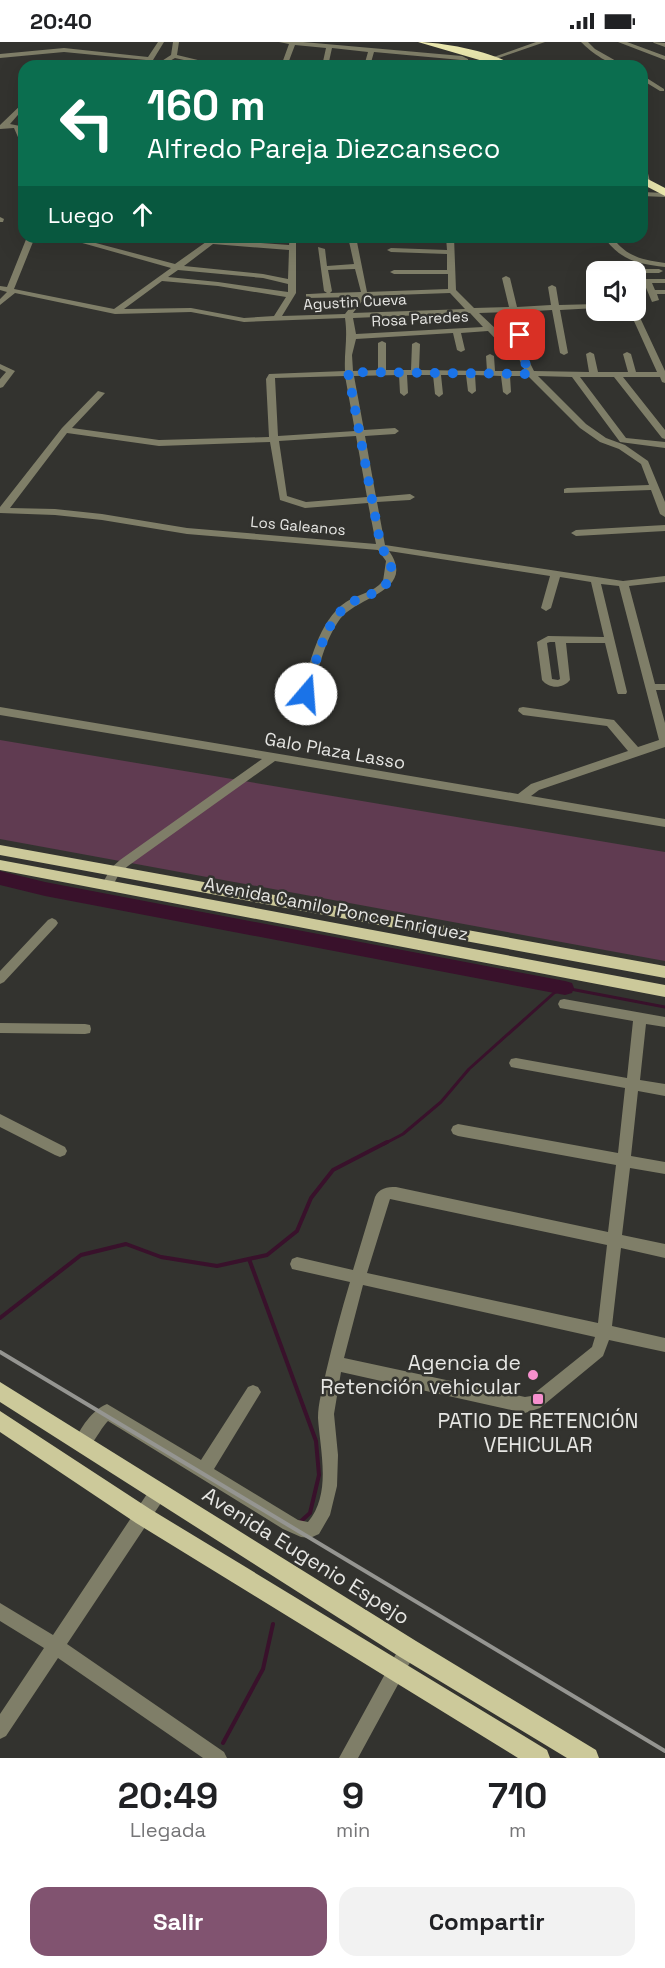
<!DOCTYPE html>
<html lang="es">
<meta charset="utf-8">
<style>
:root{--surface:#fff;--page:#f2f2f2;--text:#202124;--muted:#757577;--accent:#815370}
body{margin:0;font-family:"Space Grotesk",sans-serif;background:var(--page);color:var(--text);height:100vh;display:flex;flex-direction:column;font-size:22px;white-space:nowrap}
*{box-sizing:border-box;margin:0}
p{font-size:20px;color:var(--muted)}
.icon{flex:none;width:33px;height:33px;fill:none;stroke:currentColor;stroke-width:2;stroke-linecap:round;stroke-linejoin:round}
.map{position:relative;height:1716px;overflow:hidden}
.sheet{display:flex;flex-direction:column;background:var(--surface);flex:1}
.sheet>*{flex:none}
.hud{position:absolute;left:18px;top:18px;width:630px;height:183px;border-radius:18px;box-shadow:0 6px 24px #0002;background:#0b6e4f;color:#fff;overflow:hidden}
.controls{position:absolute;left:586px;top:219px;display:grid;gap:12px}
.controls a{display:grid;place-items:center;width:60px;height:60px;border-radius:12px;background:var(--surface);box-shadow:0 6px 24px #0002;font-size:30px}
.pin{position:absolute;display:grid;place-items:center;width:51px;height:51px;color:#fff;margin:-26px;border-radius:12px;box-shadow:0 3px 9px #0006}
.me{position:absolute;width:66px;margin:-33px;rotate:18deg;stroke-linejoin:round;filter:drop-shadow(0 0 4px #0008)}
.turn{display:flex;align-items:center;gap:21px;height:126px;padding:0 30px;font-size:27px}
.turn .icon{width:78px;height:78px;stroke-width:2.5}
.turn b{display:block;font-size:42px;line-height:51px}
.then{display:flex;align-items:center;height:57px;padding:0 30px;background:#0003;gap:12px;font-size:22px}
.eta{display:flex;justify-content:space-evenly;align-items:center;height:102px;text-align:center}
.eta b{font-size:36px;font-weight:600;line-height:42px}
.primary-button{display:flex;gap:12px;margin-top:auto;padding:12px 30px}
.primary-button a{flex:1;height:69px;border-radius:18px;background:var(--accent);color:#fff;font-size:24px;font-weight:600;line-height:69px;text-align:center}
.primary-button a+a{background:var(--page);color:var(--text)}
.status{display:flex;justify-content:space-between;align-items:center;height:42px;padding:0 30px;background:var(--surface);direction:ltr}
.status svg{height:16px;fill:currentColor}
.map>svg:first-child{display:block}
</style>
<div class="status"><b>20:40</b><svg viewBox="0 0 49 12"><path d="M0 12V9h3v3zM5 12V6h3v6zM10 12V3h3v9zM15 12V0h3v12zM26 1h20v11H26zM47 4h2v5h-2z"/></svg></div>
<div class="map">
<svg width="665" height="1716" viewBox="0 0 665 1716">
<rect width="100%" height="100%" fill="#33332f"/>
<path fill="#603b51" d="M0 698 665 810V919L0 797Z"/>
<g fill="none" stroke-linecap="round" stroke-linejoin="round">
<path stroke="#39112b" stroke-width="3" d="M384 1102 403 1092 441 1060 469 1027 554 951 565 946 665 965"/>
<path stroke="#39112b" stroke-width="4" d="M249 1217 316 1399 319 1433 310 1471 300 1480
M0 1276 81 1213 126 1202 161 1215 217 1224 267 1213 297 1189 311 1156 333 1128 387 1100
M223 1701 263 1627 273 1582"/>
<path fill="#39112b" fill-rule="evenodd" d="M0 829 45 840 565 939 572 941 574 946 572 951 565 953 45 854 0 843Z"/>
<path fill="#7f7e68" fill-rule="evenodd" d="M158 0H164L153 18 147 23 144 21 146 18 64 10 0 16V12L64 6 148 15Z
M173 0H179L177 13 223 24H211L175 16 161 24H154L171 13Z
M279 0H303L462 14 468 17 469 24H463V19L461 18 374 10 370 24H364L368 10 332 6 328 24H322L326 6 295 3 287 24H281L289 2Z
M536 0H545L493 18 488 17Z
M581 0H588L595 7 625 24C610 24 592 11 581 0Z
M618 0H627L665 14V18Z
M653 0 665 1V5L654 1Z
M49 20 58 24H31Z
M642 33 664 47V49H660L642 38Z
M24 60V66L10 82 20 84 24 93V104L21 102 14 86 0 87V83Z
M642 118 645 120 651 143 645 142 642 131Z
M642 150 665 151V155L642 154Z
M0 175 4 177 3 180H0Z
M27 195H35L14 247 114 267 171 226 61 195H73L175 222 213 195H222L218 198 289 203 290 195H296V251L282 274 345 272 358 255 306 256V252H309L327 251 324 249 318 205 325 207 327 224 354 222 348 195H356L367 250 448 247V232H394L390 230 394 228H447V212L391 210 387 208 391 206 447 208 446 195H454L456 248 474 266 509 265 502 236 506 234 510 236 517 265 551 263 548 245 552 243 556 245 559 263 597 262V266L560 268 568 311 564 313 560 311 552 268 518 270C523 291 523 310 534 329L589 330 586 312 590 310 594 312 598 330H628L623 312 627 310 631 312 636 330H657L629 268H636V267L665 329V341L662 340 660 335H623L665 388V397L662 396 614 335H580L626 396 665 400V406L620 400 572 335 538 334 586 382 606 396 625 403 648 419 665 460V475L660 472 651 448 564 451V447L567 446 649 443 641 422 619 407 600 400 580 386 528 334H510L511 350 507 353 503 350 501 334 475 333 476 349 472 352 468 349 466 333H441L443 352 439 355 435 352 433 333H407L408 351 404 354 400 351 399 333 354 334 364 388 395 386 399 389 395 392 365 394 376 455 410 452 415 455 410 458 377 460 385 503 623 539 665 534V540L629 544 655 642H665V648H656L665 681V705L539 748 531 754 665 777V785L275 719 128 824 119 832 111 847H103L101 844 111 826 120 818 262 717 0 673V665L518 752 531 742 628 709 607 684 523 673 518 669 519 666 523 665 614 678 638 705 659 698 619 544 601 542 627 650 626 652H618L617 650 605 601H566L570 638C563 647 549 647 542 638L537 600 548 594 604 595 591 540 560 535 551 566 546 569 541 566 550 534 389 509C417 549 357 554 340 577 324 599 319 627 311 652L306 656 301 652C310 622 318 579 346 560 358 552 373 551 383 539L386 519 378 508 187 492 102 478 55 473 0 471V465L62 386 98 349 105 351 72 386 159 398 269 395 266 337 269 332 345 329C344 309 348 297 345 276L244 280 191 270 115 272 15 251 0 263V257L7 250 0 248V244L7 245ZM213 202 289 208 288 237 263 232 184 224ZM355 227 361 250 330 251 332 249 328 228ZM178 228 263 236 288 242V250L218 240 168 235ZM162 239 218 244 286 255 274 274 244 276 191 266 124 267ZM450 251 465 267 353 271 366 254ZM510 270 516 293 517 307 479 271ZM470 271 483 285 356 292 353 276ZM488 289 506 308 518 315 525 329H495L494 314 490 312 486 314 487 329 419 328 420 302 416 300 412 302 411 328H386V301L382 299 378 301V328L353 329 352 313 356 297 453 291 457 308 461 310 465 308 461 291ZM345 334 355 389 278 394 275 336ZM67 391 159 404 270 400 280 458 305 466 368 461 376 502 187 486 102 472 55 467 10 466ZM356 394 367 455 306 460 287 454 279 399ZM550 600H555L560 637 558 638 552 637 547 601Z
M607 196H613C627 215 643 218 665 221V225C640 222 622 219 606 198Z
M618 227H659L663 229 659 231H636V230H618Z
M636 237H665V241H652L655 248H665V252H657L659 258 652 260 644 241H636Z
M0 322 15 329 3 345 0 346V337L6 330 0 327Z
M665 483V489L576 494 571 491 576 488Z
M52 876 56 878 58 881 56 884 4 940 0 942V929L48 878Z
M564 957 665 975V985L646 982 640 1038 665 1042V1054L638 1049 631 1114 665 1120V1132L630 1126 622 1193 665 1202V1216L621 1206 612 1284 665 1296V1310L609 1298 603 1314 540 1366 525 1371 341 1330 334 1372 338 1413 337 1444 330 1473 319 1492 310 1496 301 1495 283 1487 108 1379C99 1388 94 1404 82 1409L76 1407 74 1401C80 1386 92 1368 107 1362L201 1418 248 1345 253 1343 258 1345 261 1350 258 1355 214 1427 298 1478 308 1480C332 1452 320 1408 318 1376 318 1361 323 1345 326 1330 333 1300 341 1270 350 1240L292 1227 290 1222 292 1217 297 1215 353 1228 375 1155C379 1146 387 1145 396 1145L608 1190 616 1123 458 1094 453 1092 451 1088 453 1084 458 1082 618 1111 625 1046 516 1026 511 1025 509 1021 511 1017 516 1016 627 1036 633 979 560 966 558 962 560 958ZM390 1157 607 1203 598 1281 367 1231ZM363 1243 595 1295 592 1305 531 1354 525 1355 344 1316Z
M0 981 85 982 90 983 91 987 90 991 85 992 0 991Z
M0 1072 65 1105 67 1109 65 1113 60 1115 55 1113 0 1085Z
M159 1441 165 1443 167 1449 165 1455 67 1602 224 1710 227 1716H203L58 1616 6 1694 0 1697V1672L44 1606 0 1579V1561L53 1593 153 1443Z
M408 1598 414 1601 417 1607 414 1613 358 1716H339L402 1601Z"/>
<path fill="#ccc99a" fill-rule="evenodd" d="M0 803 665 924V936L0 813Z
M0 818 665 943V955L0 828Z
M0 1340 416 1599 596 1708 599 1716H567L400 1615 0 1360Z
M0 1369 150 1467 547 1708 550 1716H518L136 1481 0 1390Z"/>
<path fill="#eae7ae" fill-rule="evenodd" d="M418 0C441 0 496 10 514 24H500Z
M642 134 665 146V154L642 142Z"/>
<path stroke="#959591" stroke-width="4" d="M0 1310 665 1709"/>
</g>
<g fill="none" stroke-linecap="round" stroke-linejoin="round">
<path stroke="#1a73e8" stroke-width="10" stroke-dasharray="0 18" d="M306 652C315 624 322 588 343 567 364 547 393 558 391 519L381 505 348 330 531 332 521 313 520 293"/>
</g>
<g fill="#f790ce" stroke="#33332f" stroke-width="2">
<circle cx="533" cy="1333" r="6"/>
<rect x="532" y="1351" width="12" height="12" rx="3"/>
</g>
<g text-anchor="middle" stroke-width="5" stroke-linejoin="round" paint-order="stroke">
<g font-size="15" fill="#e6e6e3" stroke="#33332f">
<text transform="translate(355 260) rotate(-3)" y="5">Agustin Cueva</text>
<text transform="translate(420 277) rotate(-3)" y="5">Rosa Paredes</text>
<text transform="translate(298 484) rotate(5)" y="5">Los Galeanos</text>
</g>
<g font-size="18" fill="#e6e6e3" stroke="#33332f">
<text transform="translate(335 709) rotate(10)" y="6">Galo Plaza Lasso</text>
<text transform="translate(336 867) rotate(11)" y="6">Avenida Camilo Ponce Enriquez</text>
</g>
<g font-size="21" fill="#e6e6e3" stroke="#33332f" text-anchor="end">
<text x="521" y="1328">Agencia de<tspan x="521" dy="24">Retención vehicular</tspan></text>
<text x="538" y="1386" text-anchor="middle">PATIO DE RETENCIÓN<tspan x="538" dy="24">VEHICULAR</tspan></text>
</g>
<g font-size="21" fill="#e6e6e3" stroke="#33332f">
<text transform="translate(306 1514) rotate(32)" y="7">Avenida Eugenio Espejo</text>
</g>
</g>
</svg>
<div class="controls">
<a><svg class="icon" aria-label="sound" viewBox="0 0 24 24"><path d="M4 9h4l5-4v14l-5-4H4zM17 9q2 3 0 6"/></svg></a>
</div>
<div class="pin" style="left:520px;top:293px;background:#d93025"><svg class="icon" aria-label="arrive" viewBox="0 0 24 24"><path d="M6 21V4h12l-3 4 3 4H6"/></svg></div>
<svg class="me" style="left:306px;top:652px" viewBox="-20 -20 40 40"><circle r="19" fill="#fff"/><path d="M0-13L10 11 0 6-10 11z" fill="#1a73e8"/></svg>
<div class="hud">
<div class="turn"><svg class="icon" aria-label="left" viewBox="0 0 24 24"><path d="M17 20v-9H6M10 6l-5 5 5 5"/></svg><div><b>160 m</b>Alfredo Pareja Diezcanseco</div></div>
<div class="then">Luego<svg class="icon" aria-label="ahead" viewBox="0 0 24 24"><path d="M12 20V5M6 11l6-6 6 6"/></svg></div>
</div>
</div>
<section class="sheet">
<div class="eta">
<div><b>20:49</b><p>Llegada</p></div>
<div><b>9</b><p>min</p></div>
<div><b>710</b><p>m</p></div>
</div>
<div class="primary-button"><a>Salir</a><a>Compartir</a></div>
</section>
